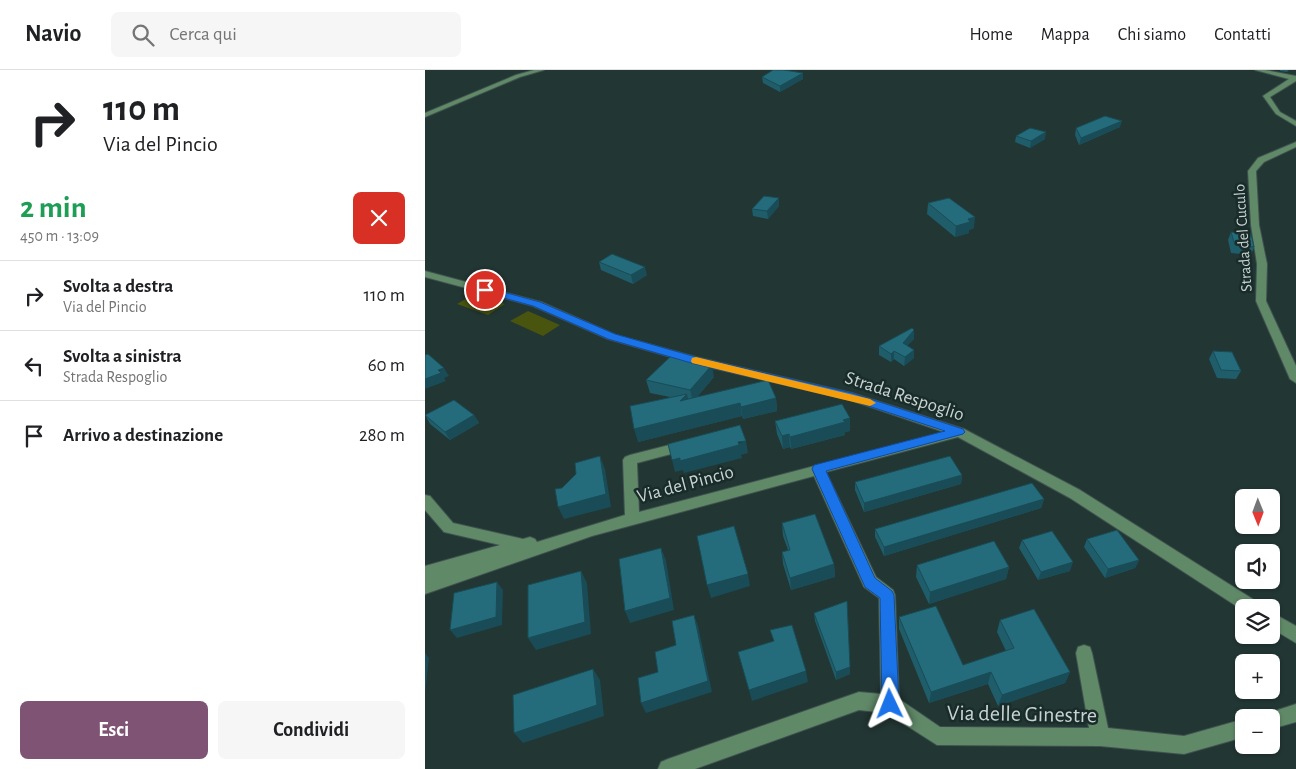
<!DOCTYPE html>
<html lang="it">
<meta charset="utf-8">
<style>
:root{--surface:#fff;--page:#f6f6f6;--text:#202124;--muted:#757577;--line:#e0e0e0;--accent:#7f5373}
body{margin:0;font-family:"Alegreya Sans",sans-serif;background:var(--page);color:var(--text);height:100vh;display:flex;flex-direction:column;font-size:19px;white-space:nowrap}
*{box-sizing:border-box;margin:0}
p{font-size:16px;color:var(--muted)}
.icon{flex:none;width:28px;height:28px;fill:none;stroke:currentColor;stroke-width:2;stroke-linecap:round;stroke-linejoin:round}
.map{position:relative;flex:1;overflow:hidden}
.details{display:flex;flex-direction:column;background:var(--surface);width:425px}
.details>*{flex:none}
.hud{background:#fff;color:var(--text);overflow:hidden}
.needle{width:32px;rotate:179deg}
.controls{position:absolute;left:810px;top:419px;display:grid;gap:10px}
.controls a{display:grid;place-items:center;width:45px;height:45px;border-radius:8px;background:var(--surface);box-shadow:0 1px 4px #0004;font-size:25px}
.pin{position:absolute;display:grid;place-items:center;width:42px;height:42px;color:#fff;margin:-21px;border:2px solid #fff;border-radius:50%;box-shadow:0 1px 5px #0007}
.me{position:absolute;width:55px;margin:-28px;rotate:358deg;stroke-linejoin:round;filter:drop-shadow(0 0 4px #0008)}
.turn{display:flex;align-items:center;gap:18px;height:105px;padding:0 20px;font-size:22px}
.turn .icon{width:65px;height:65px;stroke-width:2.5}
.turn b{display:block;font-size:35px;line-height:42px}
.round{display:grid;place-items:center;flex:none;width:52px;height:52px;border-radius:8px;background:var(--page)}
.headline{display:flex;align-items:center;justify-content:space-between;height:85px;padding:0 20px}
h1{font-size:30px;font-weight:700;line-height:38px;color:#1e9e55}
.action{display:flex;gap:10px;margin-top:auto;padding:10px 20px}
.action a{flex:1;height:58px;border-radius:8px;background:var(--accent);color:#fff;font-size:20px;font-weight:700;line-height:58px;text-align:center}
.action a+a{background:var(--page);color:var(--text)}
ul{padding:0;list-style:none}
li{display:flex;align-items:center;gap:15px;height:70px;padding:0 20px;border-top:1px solid var(--line)}
li div{flex:1}
li b{display:block;font-size:19px}
li em{font-style:normal}
header{display:flex;align-items:center;gap:30px;box-sizing:border-box;height:70px;padding:0 25px;background:var(--surface);border-bottom:1px solid var(--line)}
header strong{font-size:24px}
nav{display:flex;gap:28px;margin-inline-start:auto;font-size:18px}
.search{width:350px;height:45px;background:var(--page);display:flex;align-items:center;gap:12px;box-sizing:border-box;padding:0 18px;border-radius:8px;color:var(--muted);font-size:19px}
main{display:flex;flex:1;min-height:0}
.map>svg:first-child{display:block}
</style>
<header>
<strong>Navio</strong>
<div class="search"><svg class="icon" aria-label="search" viewBox="0 0 24 24"><circle cx="10" cy="10" r="6"/><path d="M15 15l6 6"/></svg>Cerca qui</div>
<nav><a>Home</a><a>Mappa</a><a>Chi siamo</a><a>Contatti</a></nav>
</header>
<main>
<section class="details">
<div class="hud">
<div class="turn"><svg class="icon" aria-label="right" viewBox="0 0 24 24"><path d="M7 20v-9h11M14 6l5 5-5 5"/></svg><div><b>110 m</b>Via del Pincio</div></div>
</div>
<div class="headline"><div><h1>2 min</h1><p>450 m · 13:09</p></div><a class="round" style="background:#d93025;color:#fff"><svg class="icon" aria-label="close" viewBox="0 0 24 24"><path d="M6 6l12 12M18 6L6 18"/></svg></a></div>
<ul>
<li><svg class="icon" aria-label="right" viewBox="0 0 24 24"><path d="M7 20v-9h11M14 6l5 5-5 5"/></svg><div><b>Svolta a destra</b><p>Via del Pincio</p></div><em>110 m</em></li>
<li><svg class="icon" aria-label="left" viewBox="0 0 24 24"><path d="M17 20v-9H6M10 6l-5 5 5 5"/></svg><div><b>Svolta a sinistra</b><p>Strada Respoglio</p></div><em>60 m</em></li>
<li><svg class="icon" aria-label="arrive" viewBox="0 0 24 24"><path d="M6 21V4h12l-3 4 3 4H6"/></svg><div><b>Arrivo a destinazione</b></div><em>280 m</em></li>
</ul>
<div class="action"><a>Esci</a><a>Condividi</a></div>
</section>
<div class="map">
<svg width="871" height="699" viewBox="0 0 871 699">
<rect width="100%" height="100%" fill="#223633"/>
<path fill="#49540e" d="M49 224 80 234 63 245 32 234Z
M103 241 135 255 118 266 85 251Z"/>
<g fill="none" stroke-linecap="round" stroke-linejoin="round">
<g stroke="#405250" stroke-width="2">
<path id="minor" d="M109 0H119L95 7 0 47V43L91 5Z
M830 0H840L871 6V11L845 27 855 42 871 51V56L851 44 838 26 864 9Z
M871 72V77L839 92 831 101 834 155 842 194 841 231 871 296V313L865 309 831 231 832 194 826 155 823 101 833 88Z
M0 201 116 232 191 265 271 287 427 323 539 359 655 420 834 533 836 538H819V541L645 428 533 367 401 402 451 507 468 520 470 525 474 629 515 657 664 658 651 583 653 577 659 575 665 577 667 583 683 658 759 666 819 649V667L759 684 675 676 512 675 462 643 434 640 270 699H233L236 692 243 689 434 622 456 624 454 528 439 517 389 406 167 466 0 524V510L13 506 0 510V496L75 475 19 462 0 440V425L5 426 28 453 98 469 105 467 110 469 112 472 200 445 198 390 200 387 205 385 260 371 265 373 266 376 265 379 212 393 214 442 519 362 425 330 270 294 183 269 108 236 0 207Z
M846 542 871 556V573L846 558Z
M871 634V652L846 659V648H838L840 644Z"/>
</g>
<use href="#minor" fill="#608968" fill-rule="evenodd"/>
</g>
<path fill="#1f5d6a" d="M855 0H864L862 2 855 1Z
M378 3V9L355 22 338 13 337 7Z
M695 57 654 75 650 65 651 58Z
M591 66 620 69 605 78 590 72Z
M503 133 549 158 544 160V163L530 167 502 144Z
M354 136 343 149 328 146 327 139Z
M806 162 829 177 826 185 806 183 803 170Z
M174 192 222 205 208 214 176 200Z
M489 260V269L482 275 489 280V288L479 296 469 289 466 292 454 285V276Z
M788 281 816 301 811 309 792 308 784 289Z
M289 307 272 327 351 328 352 341 318 349 317 346 213 372 245 327 225 323 221 310Z
M0 345H49L54 353 25 370 5 354Z
M350 351 425 361 420 362V365L366 379 365 377 358 379 352 364Z
M537 405 536 414 439 442 430 420V412Z
M619 429 616 438 459 486 450 467V459Z
M357 453 409 494 410 507 366 520 358 494 357 482 363 480 358 466Z
M662 469 714 490 710 498 680 508 659 477Z
M597 470 645 501 613 510 594 478Z
M492 495 584 497 581 509 504 534 491 507Z
M389 543 425 604 411 610 390 551Z
M474 547 538 595 581 581 572 562 575 550 645 602 640 613 573 636 563 614 504 633 474 559Z"/>
<path fill="#194c56" d="M378 3V9L355 22V16Z
M697 51 695 57 654 75 656 68Z
M621 62 620 69 605 78 606 71Z
M354 128V136L343 149 342 141Z
M550 147 549 158 544 160V163L530 167 531 156 543 149Z
M220 197 222 205 208 214 206 205Z
M489 260V269L477 281 478 273Z
M489 280V288L479 296 480 287Z
M469 281V289L466 292V284Z
M287 295 289 307 268 332 265 320Z
M19 298 24 306 19 308 21 311 0 319V309Z
M262 324 265 336 255 331Z
M351 328 352 341 318 349 316 337Z
M315 333 317 346 213 372 209 359Z
M49 345 54 353 25 370 20 362Z
M425 348V361L420 362V365L366 379 365 367Z
M364 364 365 377 358 379 357 366Z
M321 371 323 383 316 385 317 388 259 403 255 391Z
M175 386 180 399 186 437 139 449 133 437Z
M255 388 258 400 250 402 247 390Z
M537 405 536 414 439 442V433Z
M619 429 616 438 459 486V477Z
M236 478 241 490 249 540 205 553 200 541Z
M714 490 710 498 680 508 683 499Z
M648 492 645 501 613 510 616 502Z
M409 494 410 507 366 520 365 508Z
M584 497 581 509 504 534 505 522Z
M156 501 162 513 166 564 111 580 103 568Z
M323 504 325 516 286 528 282 515Z
M72 512 78 520 77 555 32 568 25 560Z
M269 545 273 556 287 622 221 643 216 633 283 611Z
M0 583 4 588 0 623Z
M425 597V604L411 610V602Z
M168 599 175 610 179 646 98 673 89 663Z
M381 601 383 612 327 631 324 620Z
M566 602 563 614 504 633 506 622Z
M645 602 640 613 573 636 577 625Z"/>
<path fill="#246c7b" stroke="#194c56" d="M348 0H359L378 3 355 16 337 7Z
M680 46 697 51 656 68 651 58Z
M605 58 621 62 606 71 591 66Z
M339 126 354 128 342 141 327 139Z
M524 128 550 147 543 149 545 152 531 156 503 133Z
M806 162 826 164 829 177 810 175Z
M187 184 220 197 206 205 174 192Z
M487 258 489 260 478 273 489 280 480 287 469 281 466 284 454 276Z
M788 281 807 282 816 301 796 300Z
M3 284 19 298 13 300 16 303 0 309V285Z
M247 285 287 295 265 320 221 310Z
M343 310 351 328 316 337 315 333 209 359 205 336 262 324 255 331Z
M29 330 49 345 20 362 0 345Z
M417 334 425 348 418 350 420 352 365 367 364 364 357 366 350 351Z
M315 355 321 371 313 372 314 375 255 391V388L247 390 243 374Z
M175 386 181 424 133 437 130 419 137 418 151 404 150 393Z
M525 386 537 405 439 433 430 412Z
M607 413 619 429 459 477 450 459Z
M390 444 409 494 365 508 357 482 365 480 357 453Z
M309 456 323 504 282 515 272 466Z
M692 460 714 490 683 499 662 469Z
M627 461 648 492 616 502 597 470Z
M569 471 584 497 505 522 492 495Z
M236 478 245 528 200 541 194 489Z
M156 501 160 552 103 568V515Z
M72 512 71 547 25 560 29 523Z
M422 531 425 597 411 602 389 543Z
M511 536 538 595 589 578 575 550 609 539 645 602 577 625 566 602 506 622 474 547Z
M269 545 283 611 216 633 213 608 233 602 230 582 251 575 247 551Z
M367 555 381 601 324 620 313 582 349 571 345 560Z
M168 599 172 635 89 663 88 625Z"/>
<path fill="#1a73e8" stroke="#114b97" d="M60 217 115 232 190 264 271 287 427 323 538 359 540 362 538 364 401 401 450 508 467 521 469 525 474 634 471 640 465 642 460 640 457 634 455 528 440 517 387 399 389 395 393 394 520 361 425 330 270 294 183 269 108 236 57 222 56 220Z"/>
<path fill="#f59e0b" d="M271 287 445 329 451 333 445 336 267 293 266 291 267 288Z"/>
<g text-anchor="middle" stroke-width="5" stroke-linejoin="round" paint-order="stroke">
<g font-size="16" fill="#c8d4d2" stroke="#192c29">
<text transform="translate(817 168) rotate(-94)" y="6">Strada del Cuculo</text>
</g>
<g font-size="19" fill="#c8d4d2" stroke="#192c29">
<text transform="translate(480 325) rotate(18)" y="7">Strada Respoglio</text>
<text transform="translate(260 413) rotate(-15)" y="7">Via del Pincio</text>
</g>
<g font-size="22" fill="#c8d4d2" stroke="#192c29">
<text transform="translate(597 643) rotate(1)" y="8">Via delle Ginestre</text>
</g>
</g>
</svg>
<div class="controls">
<a><svg class="needle" viewBox="-14 -14 28 28"><path d="M0-13l5 13h-10z" fill="#e53935"/><path d="M0 13l5-13h-10z" fill="#757577"/></svg></a>
<a><svg class="icon" aria-label="sound" viewBox="0 0 24 24"><path d="M4 9h4l5-4v14l-5-4H4zM17 9q2 3 0 6"/></svg></a>
<a><svg class="icon" aria-label="layers" viewBox="0 0 24 24"><path d="M12 4l9 5-9 5-9-5zM3 14l9 5 9-5"/></svg></a>
<a>+</a>
<a>−</a>
</div>
<div class="pin" style="left:60px;top:220px;background:#d93025"><svg class="icon" aria-label="arrive" viewBox="0 0 24 24"><path d="M6 21V4h12l-3 4 3 4H6"/></svg></div>
<svg class="me" style="left:465px;top:634px" viewBox="-20 -20 40 40"><path d="M0-17L14 15 0 8-14 15z" fill="#1a73e8" stroke="#fff" stroke-width="4"/></svg>
</div>
</main>
